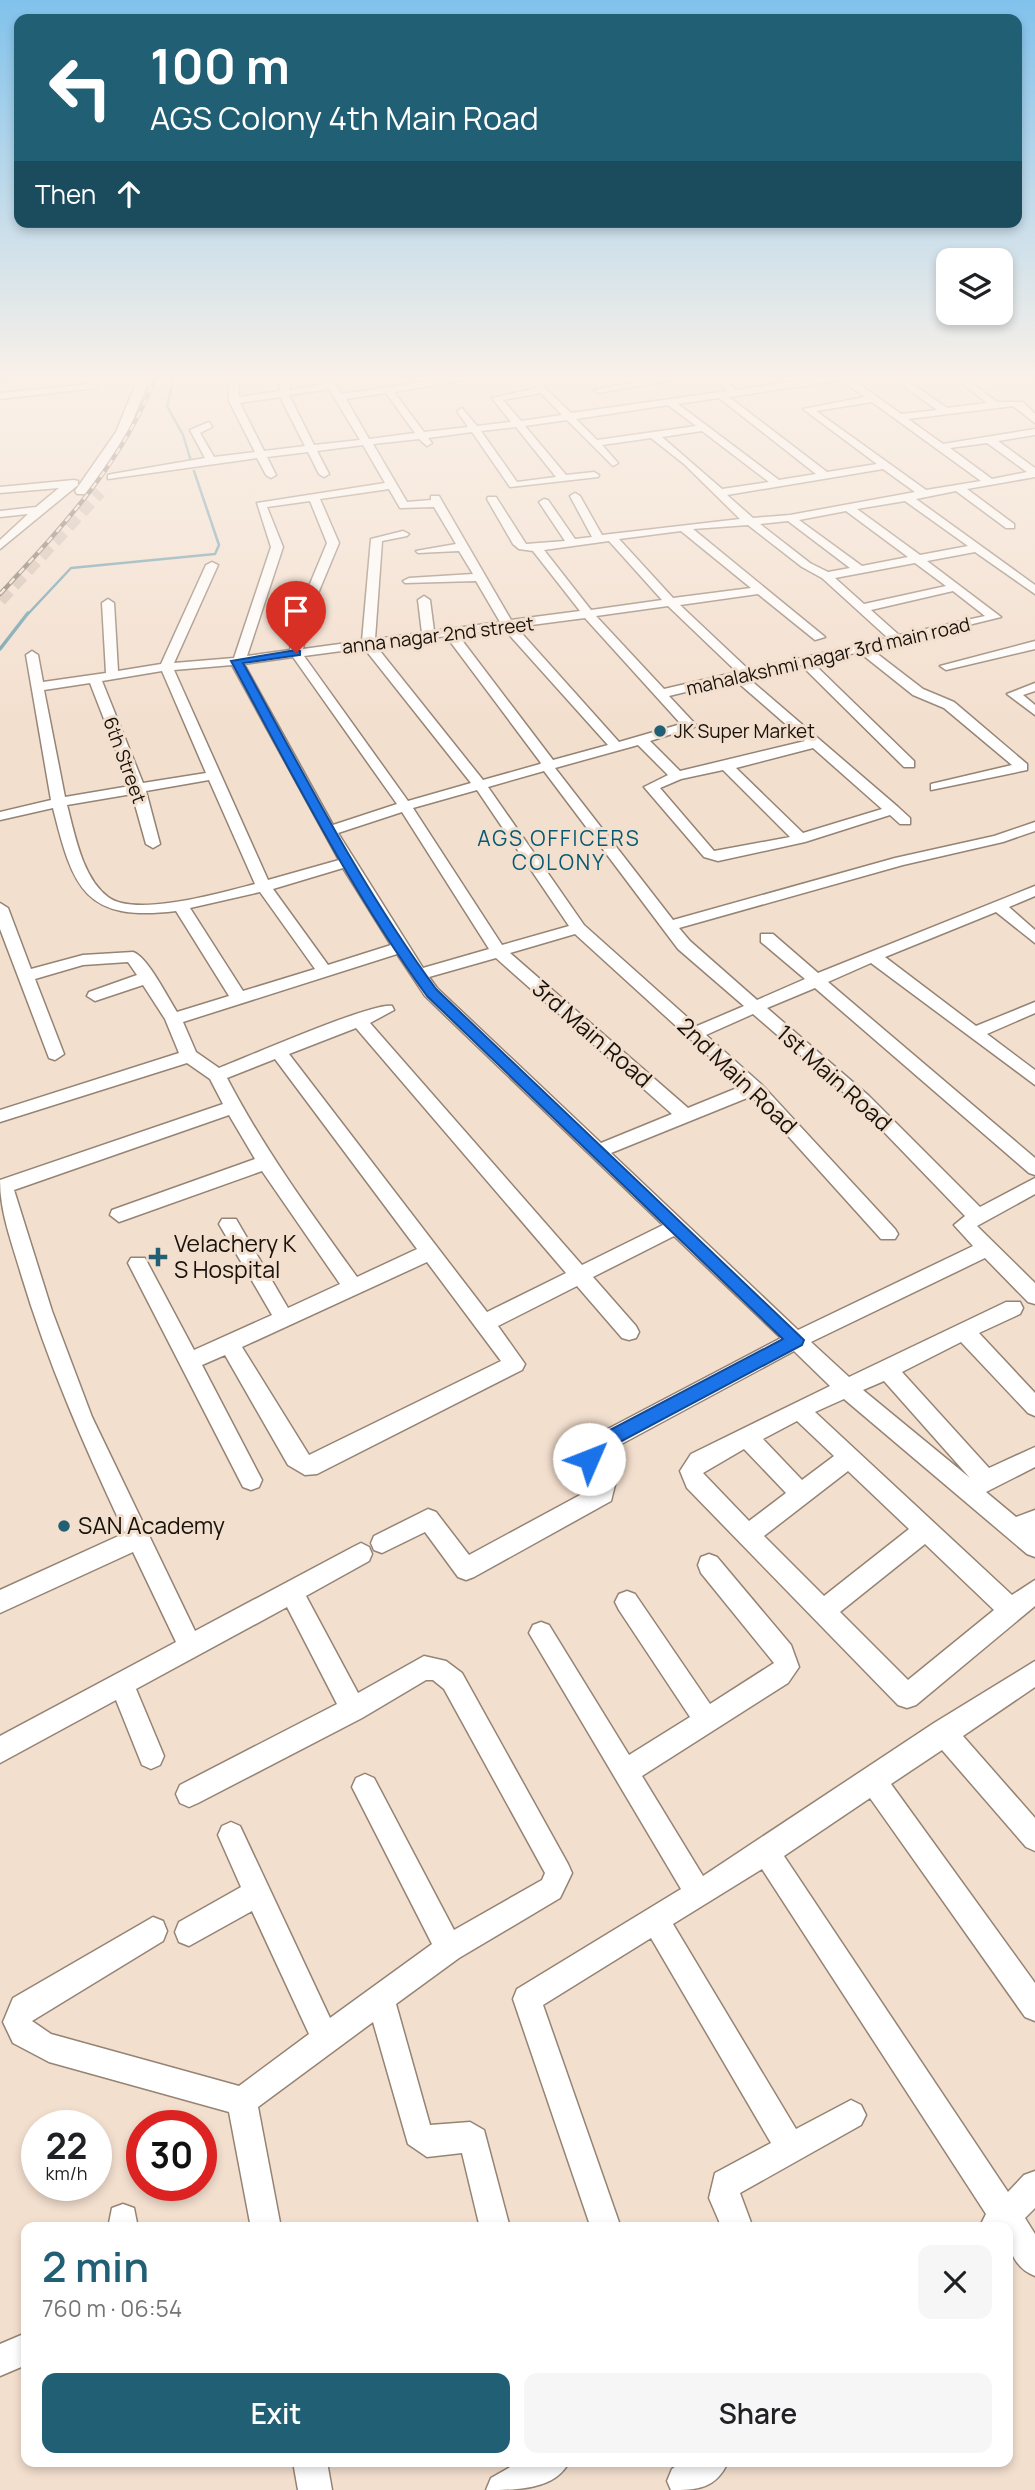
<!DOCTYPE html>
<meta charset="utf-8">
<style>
:root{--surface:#fff;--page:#f6f6f6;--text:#202124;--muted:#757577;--accent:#215f75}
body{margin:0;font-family:Manrope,sans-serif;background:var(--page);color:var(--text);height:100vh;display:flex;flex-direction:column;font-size:26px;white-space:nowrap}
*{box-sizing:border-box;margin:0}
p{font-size:23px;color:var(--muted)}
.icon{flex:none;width:38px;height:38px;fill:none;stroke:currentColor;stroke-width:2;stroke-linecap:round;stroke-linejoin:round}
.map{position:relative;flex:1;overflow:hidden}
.details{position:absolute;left:21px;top:2222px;width:992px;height:245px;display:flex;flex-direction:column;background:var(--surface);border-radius:14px;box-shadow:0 4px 10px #0003}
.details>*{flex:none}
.hud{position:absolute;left:14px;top:14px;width:1008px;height:214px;border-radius:14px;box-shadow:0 4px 10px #0003;background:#215f75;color:#fff;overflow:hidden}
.buttons{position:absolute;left:936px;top:248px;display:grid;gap:14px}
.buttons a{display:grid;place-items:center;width:77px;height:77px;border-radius:14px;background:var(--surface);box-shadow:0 4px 10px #0003;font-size:35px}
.speed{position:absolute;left:21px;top:2110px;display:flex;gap:14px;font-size:35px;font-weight:700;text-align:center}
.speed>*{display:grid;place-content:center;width:91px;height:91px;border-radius:50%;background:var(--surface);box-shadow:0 4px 10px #0003;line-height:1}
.speed small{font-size:18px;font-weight:400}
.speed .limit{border:10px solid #d22;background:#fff;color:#111}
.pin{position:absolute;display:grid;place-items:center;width:60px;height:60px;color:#fff;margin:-72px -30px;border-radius:50% 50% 50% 0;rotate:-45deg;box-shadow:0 0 7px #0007}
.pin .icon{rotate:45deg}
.me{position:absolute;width:77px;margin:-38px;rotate:46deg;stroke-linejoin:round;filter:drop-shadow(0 0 5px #0008)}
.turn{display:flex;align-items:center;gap:24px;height:147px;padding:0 21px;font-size:32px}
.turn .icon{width:91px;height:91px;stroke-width:2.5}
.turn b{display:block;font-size:49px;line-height:60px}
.then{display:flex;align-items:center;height:66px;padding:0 21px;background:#0003;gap:14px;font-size:26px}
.round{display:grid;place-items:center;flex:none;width:74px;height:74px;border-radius:14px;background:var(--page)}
.overview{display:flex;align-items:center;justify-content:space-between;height:119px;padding:0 21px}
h1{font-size:42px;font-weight:600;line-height:52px;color:var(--accent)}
.primary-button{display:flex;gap:14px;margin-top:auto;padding:14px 21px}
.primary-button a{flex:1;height:80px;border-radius:14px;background:var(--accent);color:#fff;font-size:28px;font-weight:600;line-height:80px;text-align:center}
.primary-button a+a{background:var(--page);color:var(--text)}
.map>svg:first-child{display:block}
</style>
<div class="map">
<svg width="1035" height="2490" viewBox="0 0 1035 2490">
<rect width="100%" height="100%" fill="#f3dfce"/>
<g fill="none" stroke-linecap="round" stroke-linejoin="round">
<path stroke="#669cac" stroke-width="2.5" d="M174 378 167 406 183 435 191 461
M27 615 71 568 215 554 219 545 194 471"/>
<path stroke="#669cac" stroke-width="3.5" d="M0 649 28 613"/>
<path stroke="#d2c0b1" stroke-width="13" stroke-dasharray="13 7" stroke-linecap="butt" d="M0 600 100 492"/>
<g stroke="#958374" stroke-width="3">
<path id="minor" d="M0 378H15L0 382Z
M92 378H101L97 388 0 399V393L90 384Z
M228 378H238L239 397 280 391V378H290L289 390 325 384 322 378H330L342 394 448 378H475L394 392 424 432 468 427 457 411 462 408 477 426 511 422 492 398 537 388 531 382 536 379 571 413 727 391 714 378H724L736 390 816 378H851L901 414 937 410 893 378H904L947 408 987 403 956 378H966L997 402H1023L1035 414V423L1013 406 908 419 943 444 1035 429V435L998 441 1035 468V477L967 489 1014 524V528H1006L956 491 916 499 1035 585V594L975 552 927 561 1001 617 871 649 923 689 954 702 1027 764V770L931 790V784L1012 765 944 708 913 695 859 652 813 663 914 761V767H904L801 665 748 678 898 807 910 818V824H900L890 815 805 842 718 861 704 857 644 787 668 775 638 745 555 768 673 920 895 858 994 836 1035 822V831L1003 842 903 865 679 928 690 941 757 1000 805 979 761 942V934H773L818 973 1035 886V896L1009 907 1035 930V943L996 912 885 957 976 1026 1035 1002V1013L987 1034 1035 1070V1085L871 963 828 982 1035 1158V1175L1029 1173 815 988 767 1008 869 1096 980 1207 1035 1178V1194L977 1226 1035 1283V1304L1028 1302 985 1258 811 1342 849 1377 1006 1302H1020L1023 1308 1020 1314 979 1333 1035 1393V1416L1028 1413 961 1342 902 1372 989 1468 1035 1447V1467L986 1492 1016 1517 1035 1510V1557L1027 1554 844 1399 815 1412 1012 1595 1035 1580V1606L916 1705 907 1708 898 1705 687 1488 680 1471 691 1454 830 1386 794 1351 601 1455 616 1481 611 1501 474 1577 466 1580 458 1577 425 1532 382 1553 374 1550 371 1543 374 1536 428 1509 436 1512 469 1555 593 1488 594 1483 578 1459 583 1442 781 1338 674 1236 593 1277 636 1326 639 1332 636 1338 629 1340 622 1338 577 1286 498 1326 525 1364 522 1370 317 1474 305 1475 288 1465 225 1355 202 1365 262 1480 259 1487 251 1490 243 1487 128 1263 131 1258H145L194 1350 272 1315 219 1224 222 1219H236L288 1308 340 1284 262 1171 119 1222 110 1215 112 1210 255 1159 229 1115 14 1190 52 1311 92 1417 195 1631 353 1547 361 1543 369 1547 372 1554 369 1561 306 1596 358 1693 424 1656 446 1661 462 1673 568 1864 572 1873 560 1898 459 1958 396 2004 430 2125 470 2122 484 2130 510 2228H480L462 2153 427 2157 408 2144 373 2022 258 2107 281 2228H251L229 2112 49 2062 13 2043 3 2022 13 1998 153 1917 163 1921 167 1931 163 1941 32 2021 51 2034 239 2086 309 2034 252 1911 189 1946 179 1942 175 1932 179 1922 241 1887 218 1835 222 1826 231 1822 240 1826 330 2018 432 1944 352 1787 356 1778 365 1774 374 1778 454 1930 542 1880 545 1873 444 1689 433 1680H426L362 1718 198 1803 189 1807 180 1803 176 1794 180 1785 337 1704 287 1607 136 1689 164 1756 160 1765 151 1769 142 1765 116 1700 0 1763V1736L176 1642 133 1552 0 1613V1590L125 1533C85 1448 48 1364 21 1274 12 1243 0 1213 0 1180L223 1104 210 1079 187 1063 0 1122V1110L179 1053 165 1019 143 985 95 1001 87 996 89 992 137 975 128 962 83 965 35 979 64 1054 55 1060 49 1058 0 929V903L8 908 31 969 83 955 133 952C147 956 168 998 177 1012L229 996 176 911C85 922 73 889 53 808L0 820V812L51 800 26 655 32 651 38 655 43 682 106 673 102 603 108 599 114 603 118 671 161 664 206 565 212 562 218 565 174 663 234 658 271 547 257 503 385 483 363 445 317 451 329 474 324 477 319 474 308 452 267 457 276 475 271 478 266 475 257 458 108 479V475L112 474 205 458 190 430 209 422 212 427 200 433 214 457 255 452 229 401ZM841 380 865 397 803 409 877 464 827 472 729 397ZM329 389 360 440 314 445 289 395ZM386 393 415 433 369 439 346 399ZM541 393 562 415 521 421 503 400ZM280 397 305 446 264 451 240 403ZM719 398 816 474 779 480 678 404ZM872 402 981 481 926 490 816 411ZM668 405 696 426 597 440 576 419ZM567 420 613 466 618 463 602 445 651 438 684 464 740 519 602 535 580 496 575 493 570 496 592 537 575 539 548 500 544 499 539 502 565 541 526 544 496 497H488L487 499 513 544 519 549 533 551 580 611 511 620 439 496H431V500L407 502 373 444 419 439 427 446 432 443 428 438 472 432 510 487 598 477 599 475 594 472 566 475 525 426ZM516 427 556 477 517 482 481 431ZM702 431 769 482 722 489 662 437ZM987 443 1027 472 992 479 950 448ZM883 469 915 492 790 515 753 518 727 495ZM389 489 400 508 434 507 456 544 416 551 418 553 459 551 473 574 409 578 403 581 405 583 476 581 500 622 434 631 430 600 424 596 418 600 422 633 375 639 382 541 407 536 409 534 403 531 371 539 362 641 303 649 309 615 339 543 320 499ZM310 501 327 543 297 615 290 650 247 656 283 547 267 507ZM905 501 968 546 920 555 857 509ZM846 511 908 557 862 566 799 520ZM788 521 850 568 828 572 810 563 760 524ZM748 525 802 567 822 578 888 638 749 670 680 605 758 594 815 640 825 637 693 529ZM681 531 751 588 673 598 619 539ZM609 541 662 600 591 610 544 550ZM915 563 946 586 864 604 835 578ZM953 591 985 616 899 635 871 610ZM668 606 737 672 664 689 596 616ZM585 618 681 724 619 742 516 627ZM504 629 608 745 553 760 458 635ZM446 636 541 763 540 764 483 780 376 646ZM364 648 471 783 408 801 304 656ZM293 657 397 804 333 825 244 664ZM232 665 339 860 268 880 174 670ZM162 671 206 773 143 783 102 681ZM735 680 805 741 680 771 650 741 697 726 669 696ZM90 683 130 786 65 797 44 690ZM813 748 882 809 803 833 736 768ZM723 770 790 837 714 851 660 788 681 779ZM544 771 678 949 744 1006 697 1026 584 925 488 787ZM209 780 255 884C223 892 135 918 108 897 82 877 75 835 67 805L132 794 146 844 153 848 160 844 146 791ZM477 790 569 926 502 945 413 808ZM402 812 489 949 423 968 338 833ZM343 868 391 945 328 965 273 889ZM260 892 315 969 243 991 190 908ZM575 934 742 1086 688 1108 510 953ZM397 954 425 996 663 1225 582 1265 370 1023 394 1010 392 1006C375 1001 245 1058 219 1068L196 1052 183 1022ZM496 958 672 1114 601 1143 437 988 429 977ZM753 1014 857 1104 965 1216 954 1225 973 1246 798 1330 611 1153 752 1096 881 1239H895L898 1234 895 1229 761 1084 706 1035ZM356 1028 566 1273 487 1312 289 1054ZM275 1059 417 1249 357 1277C310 1212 264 1149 227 1078ZM427 1262 501 1361 309 1455 242 1347ZM884 1381 970 1478 863 1390ZM797 1421 834 1456 802 1480 763 1439ZM744 1449 786 1493 749 1521 703 1473ZM848 1471 909 1529 824 1596 764 1536ZM925 1544 994 1610 908 1680 840 1612Z
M657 378H683L599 393 594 390Z
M74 480 78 481V485L0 549V540L28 514 0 517V511L36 507 59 488 0 493V487Z
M1035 641V649L946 670 940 666Z
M1035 683V691L1023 695 1035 705V715L1007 694Z
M709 1554 717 1557 791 1645 799 1667 788 1683 642 1776 703 1876 934 1723 1035 1661V1687L963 1736 1035 1818V1851L1026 1847 942 1750 891 1784 1035 1983V2021L1025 2017 870 1798 784 1856 1008 2192 1024 2175 1035 2171V2208L1025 2218 1035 2234V2276C1014 2268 1008 2249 1008 2228H979L986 2214 762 1869 673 1924 796 2129 851 2100 861 2105 866 2115 861 2125 740 2193 753 2228H722L709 2198 715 2173 771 2143 651 1938 543 2005 621 2228H591L513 1999 517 1989 681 1889 529 1633 533 1625 541 1622 549 1625 629 1755 690 1717 619 1610 615 1602 619 1594 627 1591 635 1594 710 1704 774 1663 701 1573 698 1565 701 1557Z
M123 2204 134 2208 138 2228H108L112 2208Z
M26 2333V2365L0 2376V2344Z
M293 2462H327L332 2490H298Z
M519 2462H569C555 2490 516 2490 486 2490L491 2478Z
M682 2462H728C716 2489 697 2490 671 2490L667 2481 672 2469Z"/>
</g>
<g stroke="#958374" stroke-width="3">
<path id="major" d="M138 378H150L128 432 87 494H77L75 491 116 432Z"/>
</g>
<use href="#minor" fill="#fff" fill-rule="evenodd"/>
<use href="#major" fill="#fff" fill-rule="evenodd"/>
<g stroke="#7b6e63" stroke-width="4.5">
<path id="rail" d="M0 594C62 527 122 464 155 378"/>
</g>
<use href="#rail" stroke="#f3dfce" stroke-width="2.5" stroke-dasharray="7" stroke-linecap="butt"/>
</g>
<linearGradient id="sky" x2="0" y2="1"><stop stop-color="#81c2ec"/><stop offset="0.52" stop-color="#faf1e9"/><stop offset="1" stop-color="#faf1e9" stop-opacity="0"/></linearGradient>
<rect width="1035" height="727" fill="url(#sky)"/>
<path fill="#1a73e8" stroke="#114b97" stroke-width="2" d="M296 650 300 651V655L243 663C304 774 361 887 436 989L804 1340 802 1345 601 1452 595 1465H583L579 1451 589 1441 783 1339 427 996C351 891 292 774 231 661Z"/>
<g fill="#215f75" stroke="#f3dfce" stroke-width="2.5">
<circle cx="660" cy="731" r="7"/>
<path d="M154.5 1246.5h7v7h7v7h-7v7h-7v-7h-7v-7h7z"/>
<circle cx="64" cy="1526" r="7"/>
</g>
<g text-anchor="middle" stroke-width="6" stroke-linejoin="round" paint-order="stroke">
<g font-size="19" fill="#18120c" stroke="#f3dfce">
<text transform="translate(438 635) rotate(-7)" y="7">anna nagar 2nd street</text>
<text transform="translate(828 656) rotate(-13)" y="7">mahalakshmi nagar 3rd main road</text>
<text transform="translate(125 760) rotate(70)" y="7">6th Street</text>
</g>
<g font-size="19" fill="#18120c" stroke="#f3dfce" text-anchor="start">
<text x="674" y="738">JK Super Market</text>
</g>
<g font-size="21" letter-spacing="2" fill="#075972" stroke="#f3dfce">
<text x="559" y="846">AGS OFFICERS<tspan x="559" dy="24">COLONY</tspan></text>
</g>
<g font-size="23" fill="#18120c" stroke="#f3dfce">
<text transform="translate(592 1034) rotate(41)" y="8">3rd Main Road</text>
<text transform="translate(737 1076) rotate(44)" y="8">2nd Main Road</text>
<text transform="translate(834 1078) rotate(42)" y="8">1st Main Road</text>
</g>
<g font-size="23" fill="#18120c" stroke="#f3dfce" text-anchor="start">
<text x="174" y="1252">Velachery K<tspan x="174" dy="26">S Hospital</tspan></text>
<text x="78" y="1534">SAN Academy</text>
</g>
</g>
</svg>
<div class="buttons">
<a><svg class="icon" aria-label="layers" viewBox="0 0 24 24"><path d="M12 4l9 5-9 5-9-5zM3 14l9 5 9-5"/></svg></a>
</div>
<div class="speed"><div>22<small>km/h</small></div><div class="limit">30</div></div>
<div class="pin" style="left:296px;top:653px;background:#d93025"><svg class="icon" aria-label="arrive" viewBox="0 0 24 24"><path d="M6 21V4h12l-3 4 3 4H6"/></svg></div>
<svg class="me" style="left:589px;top:1459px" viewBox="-20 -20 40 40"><circle r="19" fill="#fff"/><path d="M0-13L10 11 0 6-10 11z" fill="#1a73e8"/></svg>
<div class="hud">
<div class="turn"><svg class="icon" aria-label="left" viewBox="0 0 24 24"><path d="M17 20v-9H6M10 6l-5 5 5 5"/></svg><div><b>100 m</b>AGS Colony 4th Main Road</div></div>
<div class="then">Then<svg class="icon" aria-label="ahead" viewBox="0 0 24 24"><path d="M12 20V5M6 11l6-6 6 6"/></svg></div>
</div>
<section class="details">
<div class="overview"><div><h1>2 min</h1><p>760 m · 06:54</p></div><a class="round"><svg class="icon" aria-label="close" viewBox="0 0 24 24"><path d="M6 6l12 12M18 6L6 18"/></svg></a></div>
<div class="primary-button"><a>Exit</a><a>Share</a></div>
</section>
</div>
